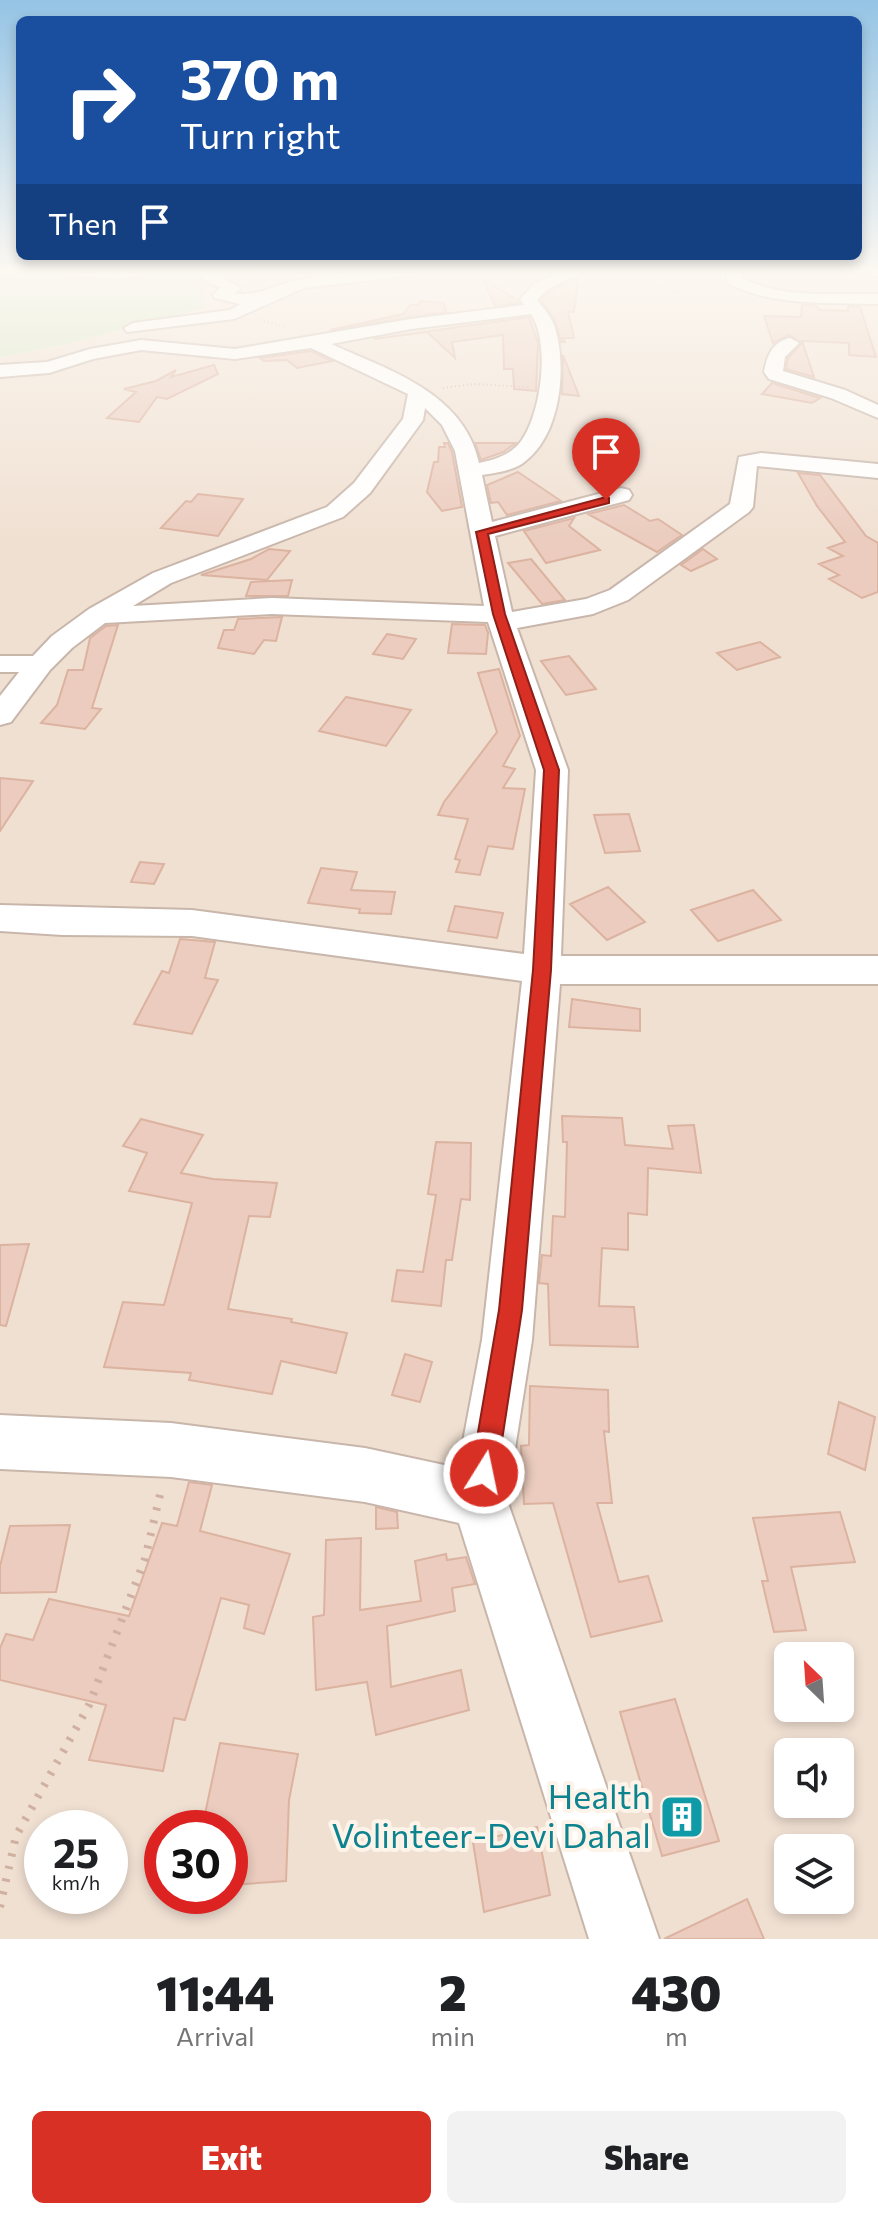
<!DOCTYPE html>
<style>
:root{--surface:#fff;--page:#f2f2f2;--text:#202124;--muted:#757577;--accent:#d93025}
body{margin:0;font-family:Commissioner,sans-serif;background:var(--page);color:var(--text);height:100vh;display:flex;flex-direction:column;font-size:30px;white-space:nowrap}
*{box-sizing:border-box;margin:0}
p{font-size:26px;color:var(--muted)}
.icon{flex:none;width:44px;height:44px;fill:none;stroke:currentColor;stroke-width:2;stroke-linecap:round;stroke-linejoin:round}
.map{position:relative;height:1939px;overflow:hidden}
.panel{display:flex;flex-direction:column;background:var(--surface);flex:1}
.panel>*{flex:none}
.hud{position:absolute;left:16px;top:16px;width:846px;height:244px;border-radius:12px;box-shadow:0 4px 12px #0003;background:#1a4fa0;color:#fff;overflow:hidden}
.needle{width:52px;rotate:335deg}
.controls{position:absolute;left:774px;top:1642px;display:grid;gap:16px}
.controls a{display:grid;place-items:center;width:80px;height:80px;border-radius:12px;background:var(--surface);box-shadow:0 4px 12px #0003;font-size:40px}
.speed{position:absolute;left:24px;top:1810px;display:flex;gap:16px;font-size:40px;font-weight:700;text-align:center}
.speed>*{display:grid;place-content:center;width:104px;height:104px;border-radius:50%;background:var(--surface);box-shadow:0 4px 12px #0003;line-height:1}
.speed small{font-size:20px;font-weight:400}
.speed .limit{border:12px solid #d22;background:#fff;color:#111}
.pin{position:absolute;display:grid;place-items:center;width:68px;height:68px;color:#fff;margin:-82px -34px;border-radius:50% 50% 50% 0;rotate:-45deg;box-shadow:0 0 8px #0007}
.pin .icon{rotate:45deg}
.me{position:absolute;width:88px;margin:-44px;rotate:10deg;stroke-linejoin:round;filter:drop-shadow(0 0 6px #0008)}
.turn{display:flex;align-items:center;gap:28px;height:168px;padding:0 32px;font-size:36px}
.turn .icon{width:104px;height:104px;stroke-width:2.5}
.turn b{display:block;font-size:56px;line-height:68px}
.then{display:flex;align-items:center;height:76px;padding:0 32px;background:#0003;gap:16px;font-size:30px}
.eta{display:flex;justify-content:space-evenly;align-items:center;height:136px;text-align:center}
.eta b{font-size:48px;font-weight:800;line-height:56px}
.primary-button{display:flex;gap:16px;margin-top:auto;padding:16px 32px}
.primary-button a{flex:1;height:92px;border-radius:12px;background:var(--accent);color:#fff;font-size:32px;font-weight:800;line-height:92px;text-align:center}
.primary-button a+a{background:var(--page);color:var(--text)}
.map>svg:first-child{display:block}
</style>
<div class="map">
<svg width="878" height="1939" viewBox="0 0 878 1939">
<rect width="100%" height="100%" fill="#f9efe3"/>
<path fill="#f0e0d2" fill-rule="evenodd" d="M201 270H878V1939H0V357L62 345 121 329 202 277ZM788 1656H840V1708H788ZM788 1752H840V1804H788ZM42 1828H110V1896H42ZM162 1828H230V1896H162ZM788 1848H840V1900H788Z"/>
<path fill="#d3e5c3" d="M0 270H201L203 308 62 345 0 357Z"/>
<path fill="#ebccbe" stroke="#dcb2a0" stroke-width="2" d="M578 278 574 312H568L574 338H562L565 342H561L555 320 541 300 548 292Z
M483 279 517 300 519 303 495 306Z
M421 301 444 303 446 312 330 330 404 314 410 305H418Z
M802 305H815L820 310 848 311V306L860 307 876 357 849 355V343L802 341 814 377 786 369 788 358 802 343 789 335 773 343 764 316 801 317Z
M529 317 538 343 536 391 514 389 513 369H504L503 335 452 342 455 358 427 332 374 339Z
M311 351 332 361 297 368 287 360 264 361 260 358Z
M563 355 579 396 562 394Z
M214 365 218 374 167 399 157 397 139 422 107 418 136 392 124 389 156 381 176 370 171 377Z
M772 383 820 398 812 403 762 394Z
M444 443H448L452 452 462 507 442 511 427 492 434 462H438L439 447H445Z
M475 443H516L503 452 481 460Z
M518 472 561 501 507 515 498 502 491 503 487 485Z
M798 473 820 475 866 536 878 543V592L862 598 829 579 839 575 819 564 843 556 828 548 845 542 817 506Z
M198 494 243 499 218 536 161 528 186 501 191 502Z
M624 505 650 521 658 519 682 535 657 552 588 514Z
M574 518 569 526 600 550 546 563 524 531Z
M269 549 290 551 267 580 201 575 251 559Z
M703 549 717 559 691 571 681 565Z
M531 559 565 600 542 604 508 563Z
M292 580 288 596H246L251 582Z
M282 617 276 641 264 640 254 654 218 648 224 630H234L238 619Z
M452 624 485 625 488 633 486 654 448 653Z
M118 625 92 708 101 709 85 729 41 723 57 705 68 670H83L90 638 106 626Z
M387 634 416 639 403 659 373 654Z
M760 642 780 657 737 670 717 653Z
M569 656 596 689 566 695 541 661Z
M499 669 520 736 503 766 515 769 503 788 525 789 513 849 488 846 480 875 456 872 460 860 455 859 468 819 438 815 444 802 497 732 478 673Z
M346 697 411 710 386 746 319 731Z
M0 778 33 781 0 831Z
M629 814 640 851 605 853 594 815Z
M140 862 164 864 154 884 131 882Z
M321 868 357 872 351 890 395 892 391 914 359 913 360 909 308 903Z
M608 887 645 922 607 940 570 904Z
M753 890 781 920 718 941 691 910Z
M455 906 503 913 497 938 448 931Z
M180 939 215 942 205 978 218 980 192 1034 134 1024 162 971 169 973Z
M572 999 640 1009V1031L569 1027Z
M562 1116 622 1118 625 1145 673 1149 668 1126 694 1125 701 1173 648 1168 647 1215 628 1213V1250L602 1248 599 1306 634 1307 638 1347 550 1345 548 1284 539 1283 542 1255 551 1256 553 1216 565 1217 567 1142H563Z
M141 1119 203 1135 181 1173 213 1179 277 1183 270 1217 249 1216 228 1309 292 1319 291 1322 347 1333 336 1373 281 1361 272 1394 189 1380 191 1373 104 1367 123 1302 164 1305 192 1203 129 1191 147 1153 123 1146Z
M436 1142 471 1143 470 1200 461 1199 452 1260H446L441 1306 392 1301 397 1270 423 1272 436 1195 428 1194Z
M29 1244 6 1326 0 1325V1245Z
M405 1354 432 1362 420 1402 392 1395Z
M530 1386 608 1390 609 1432 604 1431 612 1503H597L619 1582 648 1576 662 1621 591 1637 553 1503 524 1504 521 1446 529 1445Z
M839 1402 875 1417 865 1470 828 1454Z
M189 1482 212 1485 200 1531 290 1554 264 1634 244 1628 249 1605 221 1598 185 1720 174 1718 163 1771 89 1760 106 1705 0 1680V1648L6 1634 33 1640 49 1599 129 1616 162 1523 177 1526Z
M376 1507 397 1512 398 1528 376 1529Z
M840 1512 855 1562 791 1567 806 1630 774 1632 762 1581H768L753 1518Z
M70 1525 56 1592 0 1593V1566L10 1526Z
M361 1538 360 1610 421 1601 415 1561 446 1554 447 1560 466 1557 475 1584 452 1588 455 1611 387 1626 391 1687 461 1670 469 1710 376 1735 367 1682 316 1690 313 1617 324 1615 326 1540Z
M675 1699 719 1841 662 1856 620 1712Z
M220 1743 298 1754 289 1800 286 1881 230 1885V1828H202Z
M537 1827 550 1895 484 1912 473 1842Z
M747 1899 764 1939H664Z"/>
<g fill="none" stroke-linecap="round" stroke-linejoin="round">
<g stroke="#c8b6ab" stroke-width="4">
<path id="minor" d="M53 270H155C137 284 84 276 61 275Z
M196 270H217L218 275 240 288 234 294C265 295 272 285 300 280 338 271 384 267 423 270L415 275 304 288 234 319 127 332 124 328 133 323 230 310 240 304 215 298 213 295 220 288 204 280Z
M565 270H585L546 290 537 300C543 308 550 315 554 325 568 366 561 436 523 463 512 471 495 473 482 475L492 522 621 488 629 490 632 495 629 500 495 536 512 612 586 599 610 590 730 504 739 457 761 453 878 464V478L757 466 753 507 749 512 628 600 593 614 517 628 568 770 561 956H878V984H560L532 1340 507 1500 659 1939H589L459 1523 365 1502 171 1477 0 1469V1415L171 1423 365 1448 458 1468 482 1340 522 981 192 936 62 935 0 931V905L192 910 524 954 536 770 488 622 272 614 105 623 72 648 50 670 11 722 0 725V696L19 672H0V656H33L52 636 89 609 153 573 327 507 354 483 403 419 408 394 311 348 235 359 141 350 93 359 49 373 0 377V365L47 362 90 349 141 340 235 349 411 319 524 305 520 299 534 284ZM531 314C551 343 541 419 518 445 507 456 494 460 479 463 464 393 389 370 331 344L411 329ZM425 408 442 425 455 451 484 606 272 598 133 606 171 583 343 517 370 493 423 420Z
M726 270H741L742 278C782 299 834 293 878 294V304C828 302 774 307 728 283Z
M869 270H878V277L873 275Z
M790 338 799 343 785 357 783 371 845 390 878 405V418L831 398 769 379 764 372C767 356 772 342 790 338Z"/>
</g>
<path stroke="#d0b0a1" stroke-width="2" stroke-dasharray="1 3" stroke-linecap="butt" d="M636 270V279L680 293
M260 320 285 327
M443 388 473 384 529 387"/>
<path stroke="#d0b0a1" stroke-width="8" stroke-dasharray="3 10" stroke-linecap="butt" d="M0 1907 16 1836 89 1705 145 1559 162 1486"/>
<use href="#minor" fill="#fff" fill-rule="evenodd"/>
</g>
<linearGradient id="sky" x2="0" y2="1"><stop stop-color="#95c4e5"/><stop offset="0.5" stop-color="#fcf8f2"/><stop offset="1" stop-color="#fcf8f2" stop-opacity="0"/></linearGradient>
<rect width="878" height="541" fill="url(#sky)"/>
<path fill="#d93025" stroke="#8d1f18" stroke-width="2" d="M606 497 609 498V503L488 534 505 614 559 770 551 970 522 1310 497 1473 493 1482 484 1486 475 1482 471 1473 499 1310 533 970 544 770 493 614 476 532Z"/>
<defs>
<g id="building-square" transform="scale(2.3)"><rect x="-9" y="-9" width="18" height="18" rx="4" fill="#0f9aa8" stroke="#fdf3e8"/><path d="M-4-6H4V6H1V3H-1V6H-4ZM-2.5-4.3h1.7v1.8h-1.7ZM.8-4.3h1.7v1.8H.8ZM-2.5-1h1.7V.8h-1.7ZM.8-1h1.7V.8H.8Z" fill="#fff"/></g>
</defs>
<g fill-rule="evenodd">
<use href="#building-square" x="682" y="1817"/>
</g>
<g text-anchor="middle" stroke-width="8" stroke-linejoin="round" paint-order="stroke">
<g font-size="34" fill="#0d838f" stroke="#fdf3e8" text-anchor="end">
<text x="651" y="1809">Health<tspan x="651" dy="39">Volinteer-Devi Dahal</tspan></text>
</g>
</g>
</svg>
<div class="controls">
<a><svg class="needle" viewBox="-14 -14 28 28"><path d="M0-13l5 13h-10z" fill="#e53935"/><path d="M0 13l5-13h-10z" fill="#757577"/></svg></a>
<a><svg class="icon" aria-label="sound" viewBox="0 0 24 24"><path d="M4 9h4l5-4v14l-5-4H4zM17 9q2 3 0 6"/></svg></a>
<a><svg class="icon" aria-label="layers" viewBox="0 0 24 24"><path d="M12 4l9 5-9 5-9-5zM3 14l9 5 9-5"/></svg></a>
</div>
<div class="speed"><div>25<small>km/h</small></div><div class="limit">30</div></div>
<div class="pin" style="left:606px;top:500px;background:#d93025"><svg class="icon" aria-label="arrive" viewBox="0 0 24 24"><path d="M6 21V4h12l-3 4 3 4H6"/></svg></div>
<svg class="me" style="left:484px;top:1473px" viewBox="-20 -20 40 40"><circle r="17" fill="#d93025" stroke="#fff" stroke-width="3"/><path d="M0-11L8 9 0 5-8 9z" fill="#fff"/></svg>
<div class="hud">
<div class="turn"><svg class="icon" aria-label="right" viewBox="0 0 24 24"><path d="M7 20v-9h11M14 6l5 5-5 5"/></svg><div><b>370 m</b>Turn right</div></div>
<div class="then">Then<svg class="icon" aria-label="arrive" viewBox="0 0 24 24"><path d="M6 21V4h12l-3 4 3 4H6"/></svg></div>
</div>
</div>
<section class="panel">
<div class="eta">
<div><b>11:44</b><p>Arrival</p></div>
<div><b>2</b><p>min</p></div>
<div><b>430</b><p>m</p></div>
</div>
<div class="primary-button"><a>Exit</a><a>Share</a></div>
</section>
